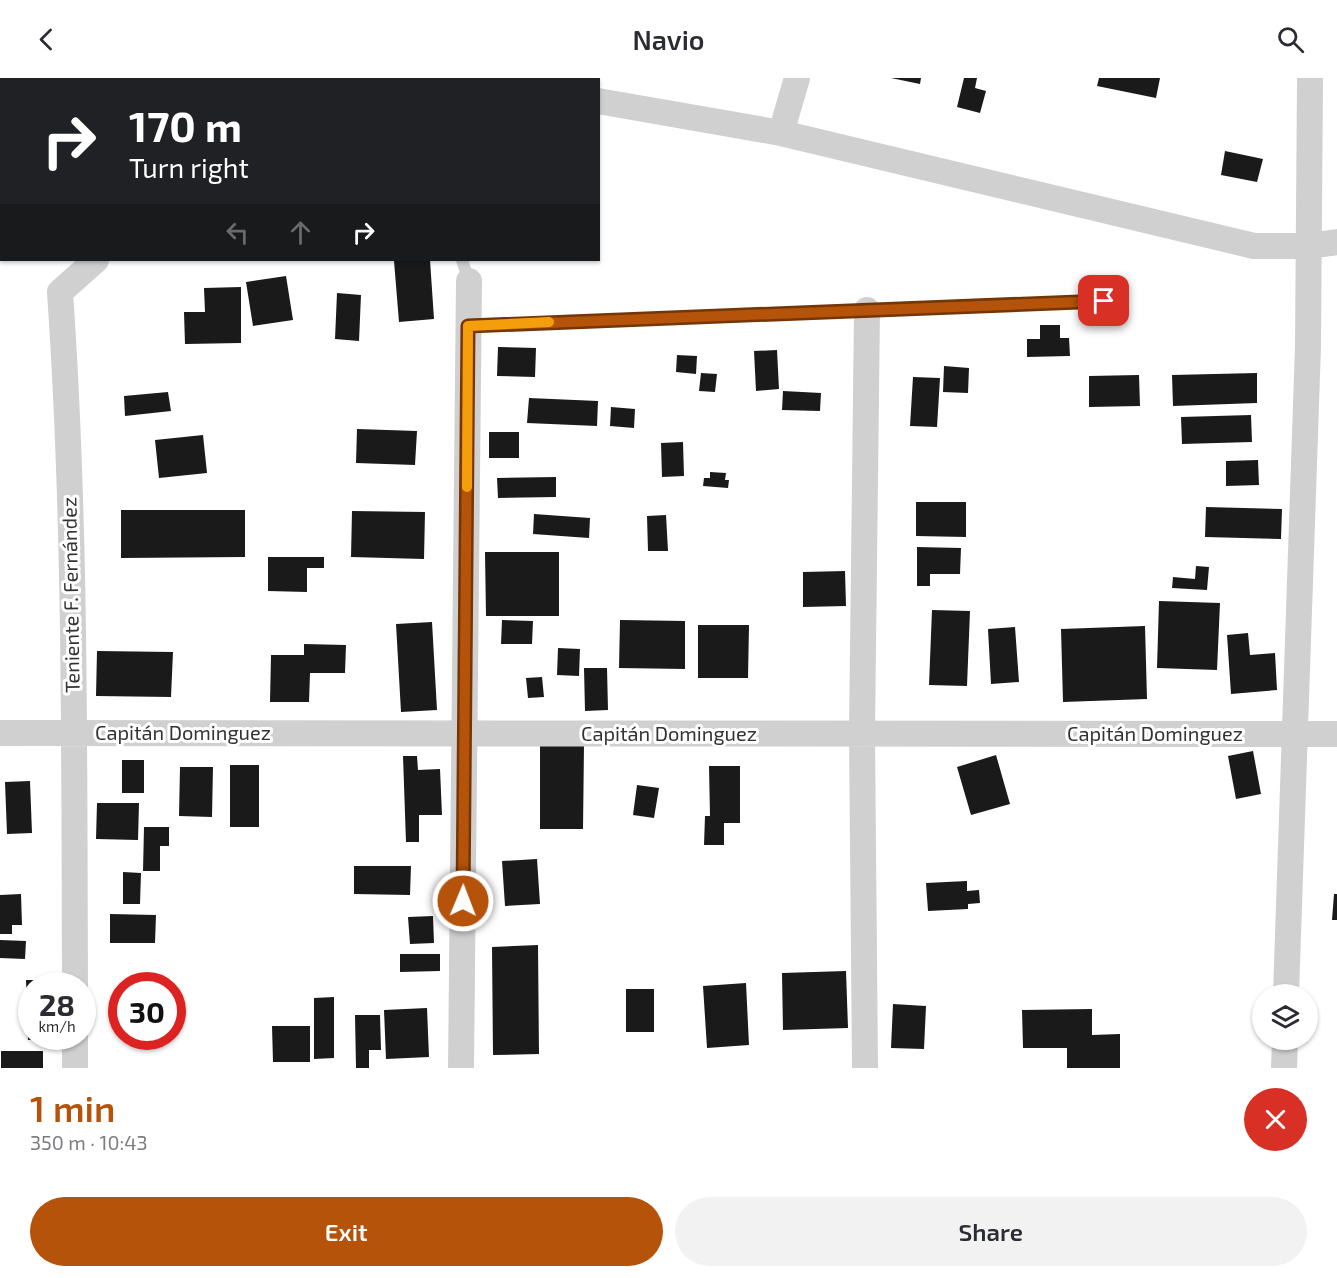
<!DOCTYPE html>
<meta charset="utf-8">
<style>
:root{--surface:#fff;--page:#f2f2f3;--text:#2b2b33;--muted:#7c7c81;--accent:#b45309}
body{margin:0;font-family:"Exo 2",sans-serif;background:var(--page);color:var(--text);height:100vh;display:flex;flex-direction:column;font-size:22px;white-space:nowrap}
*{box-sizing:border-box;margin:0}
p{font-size:20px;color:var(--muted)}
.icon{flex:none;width:33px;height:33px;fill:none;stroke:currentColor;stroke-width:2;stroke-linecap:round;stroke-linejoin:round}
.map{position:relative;height:990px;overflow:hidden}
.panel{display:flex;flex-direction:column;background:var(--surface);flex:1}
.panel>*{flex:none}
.guide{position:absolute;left:0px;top:0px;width:600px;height:183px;box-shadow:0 2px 4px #0004;background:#202124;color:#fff;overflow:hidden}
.buttons{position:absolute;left:1252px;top:906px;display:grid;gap:12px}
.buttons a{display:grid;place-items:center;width:66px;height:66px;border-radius:50%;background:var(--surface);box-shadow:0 2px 4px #0004;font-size:30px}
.speed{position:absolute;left:18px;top:894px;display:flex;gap:12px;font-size:30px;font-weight:700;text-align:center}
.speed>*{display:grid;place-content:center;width:78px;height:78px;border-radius:50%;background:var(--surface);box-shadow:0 2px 4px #0004;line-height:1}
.speed small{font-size:15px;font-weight:400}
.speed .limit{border:9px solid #d22;background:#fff;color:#111}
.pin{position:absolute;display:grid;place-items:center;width:51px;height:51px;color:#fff;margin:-26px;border-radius:12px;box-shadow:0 3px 9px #0006}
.me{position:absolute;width:66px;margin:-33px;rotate:1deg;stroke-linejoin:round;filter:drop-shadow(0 0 4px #0008)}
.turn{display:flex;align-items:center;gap:21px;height:126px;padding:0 30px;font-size:27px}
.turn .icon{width:78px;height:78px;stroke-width:2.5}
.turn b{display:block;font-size:42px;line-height:51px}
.lanes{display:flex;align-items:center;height:57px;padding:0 30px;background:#0003;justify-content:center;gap:30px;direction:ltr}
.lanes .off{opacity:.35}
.round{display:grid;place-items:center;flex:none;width:63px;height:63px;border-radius:32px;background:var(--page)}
.summary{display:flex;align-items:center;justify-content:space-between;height:102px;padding:0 30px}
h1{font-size:36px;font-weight:600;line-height:45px;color:var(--accent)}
.cta{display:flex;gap:12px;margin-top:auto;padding:12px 30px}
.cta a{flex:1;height:69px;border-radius:36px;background:var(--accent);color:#fff;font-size:24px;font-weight:600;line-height:69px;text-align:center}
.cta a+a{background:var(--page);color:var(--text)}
header{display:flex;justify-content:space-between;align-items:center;height:78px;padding:0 30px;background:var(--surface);font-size:27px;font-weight:600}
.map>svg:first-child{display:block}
</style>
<header><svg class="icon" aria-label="back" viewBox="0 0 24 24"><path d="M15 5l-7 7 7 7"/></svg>Navio<svg class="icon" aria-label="search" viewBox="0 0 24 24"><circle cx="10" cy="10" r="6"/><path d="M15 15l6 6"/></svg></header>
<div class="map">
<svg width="1337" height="990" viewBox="0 0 1337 990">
<rect width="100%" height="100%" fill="#fff"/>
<path fill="#1a1a1a" d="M891 0H921L920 6Z
M964 0H977L975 10 986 13 980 35 957 29Z
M1099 0H1160L1156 20 1097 8Z
M1225 73 1263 81 1257 104 1221 97Z
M409 182H430L434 241 399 244 394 183Z
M286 198 293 242 253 248 246 204Z
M241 209V265L185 266 184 234H205L204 210Z
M337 215 361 217 359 263 335 261Z
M1040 247H1060V260H1069L1070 278 1027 279V261H1040Z
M498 269 536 270 535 299 497 298Z
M777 272 779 311 756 313 754 273Z
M677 277 697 278 696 296 676 294Z
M944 288 969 290 968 315 943 314Z
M701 295 717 296 715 314 699 313Z
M1257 295V325L1173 328 1172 297Z
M1139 297 1140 328 1089 329V298Z
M913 299 940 300 937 349 910 348Z
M783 313 821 315 820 333 782 332Z
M168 314 171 333 125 338 124 318Z
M529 320 598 323 597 348 527 345Z
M611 329 635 331 634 350 610 348Z
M1251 337 1252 364 1182 366 1181 339Z
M357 351 417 353 415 387 356 385Z
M489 354H519V380H489Z
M203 357 207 395 159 400 155 362Z
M683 364 684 398 662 399 661 365Z
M1258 382 1259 407 1226 408V383Z
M710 394 726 395 725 402H729L728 410 703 408 704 400H710Z
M556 399V419L498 420 497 400Z
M916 424H966V459L916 458Z
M1206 429 1282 431 1281 461 1205 459Z
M121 432H245V479L121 480Z
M352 433 425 434 424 481 351 479Z
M534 436 590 440 589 460 533 456Z
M666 437 668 473H648L647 438Z
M917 469 961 470 960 496H930V508H917Z
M485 474H559V538H486Z
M268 479H324V490H307V514L268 513Z
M1196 488 1209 489 1207 512 1172 510 1173 499 1195 501Z
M845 493 846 528 803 529V494Z
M1159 523 1220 525 1217 592 1157 590Z
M932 532 970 533 967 608 929 607Z
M502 542 533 543 532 566H501Z
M620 542 685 543V591L619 590Z
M432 544 437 632 401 634 396 546Z
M698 547H749L748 600H698Z
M1145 548 1147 621 1063 624 1061 551Z
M1015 549 1019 604 991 606 988 551Z
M1248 555 1250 577 1275 575 1277 612 1231 616 1227 557Z
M304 566 346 567 345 595H310L309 624H270L271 577H304Z
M558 570 580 571 579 598 557 597Z
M97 573 173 574 171 619 96 618Z
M584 590H607L608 632 585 633Z
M542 599 544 619 528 620 526 600Z
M540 667H584L583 751H540Z
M1253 673 1261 716 1236 721 1228 678Z
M996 677 1010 726 971 737 957 689Z
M403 678H417L418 692 440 691 442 737H419V764H406Z
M122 682H144V715H122Z
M230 687H259V749H230Z
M709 688H740V745H724V767H704L705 738H710Z
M180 689H213L212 739 179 738Z
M30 703 32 755 7 756 5 704Z
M637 707 659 710 654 740 633 737Z
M97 725H139L138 762 96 761Z
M144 749H169V768H160V793H143Z
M537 781 540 826 505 828 502 783Z
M354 788H411L410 817 354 816Z
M123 794 141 795 140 826H123Z
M967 803V813L979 812 980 825 968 826V831L928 833 926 805Z
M21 816 22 847H12V856H0V817Z
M1334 816H1337V842H1332Z
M110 836 156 837 155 865H110Z
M433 838 434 865 410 866 408 839Z
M0 862 26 863 25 881 0 880Z
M538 867 539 976 493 977 492 869Z
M400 876H440V893L400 894Z
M846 893 848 950 783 952 782 895Z
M26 902H41V908H32V958H43V961L28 962Z
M746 905 749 967 707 970 703 908Z
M626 911H654V954H626Z
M334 919V980L314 981V920Z
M893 926 926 928 924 971 891 970Z
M427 930 429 979 386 981 384 932Z
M1092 931V957L1120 956V990H1067V970H1023L1022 932Z
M355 937H380L381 972H369V990H356Z
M272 948H310V984H273Z
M1 973H43V990H1Z"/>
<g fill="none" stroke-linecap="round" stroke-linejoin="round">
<path stroke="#d0d0d0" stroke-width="12" d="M462 182 469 203
M468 248 1104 223"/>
<path stroke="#d0d0d0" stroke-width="26" d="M471 0 479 2
M284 2V0
M505 2 506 0
M598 23 781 55 1254 168H1309L1337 164
M781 55 797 0
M0 655 1337 656
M75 908C74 677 76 445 60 214L96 182
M1286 916 1308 268 1310 0
M75 958V990
M461 990 469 203
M865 990 862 656 867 232
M1284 990 1285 962"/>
</g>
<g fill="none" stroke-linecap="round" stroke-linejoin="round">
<g stroke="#753606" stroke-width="15">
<path id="route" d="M463 823 468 248 1104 223"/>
</g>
<use href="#route" stroke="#b45309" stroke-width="10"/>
<path stroke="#f59e0b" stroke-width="10" d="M467 409 468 248 549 244"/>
</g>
<g text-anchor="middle" stroke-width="6" stroke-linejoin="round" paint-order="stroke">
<g font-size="20" fill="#333" stroke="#fff">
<text transform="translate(71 517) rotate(-91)" y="7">Teniente F. Fernández</text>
<text x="183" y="662">Capitán Dominguez</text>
<text x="669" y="663">Capitán Dominguez</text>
<text x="1155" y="663">Capitán Dominguez</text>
</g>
</g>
</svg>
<div class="buttons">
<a><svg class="icon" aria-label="layers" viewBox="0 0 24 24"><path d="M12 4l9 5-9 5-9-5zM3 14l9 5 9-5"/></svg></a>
</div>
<div class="speed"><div>28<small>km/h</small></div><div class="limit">30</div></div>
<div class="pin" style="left:1104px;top:223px;background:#d93025"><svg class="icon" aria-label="arrive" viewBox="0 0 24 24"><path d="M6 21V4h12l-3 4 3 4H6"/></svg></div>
<svg class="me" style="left:463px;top:823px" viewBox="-20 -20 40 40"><circle r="17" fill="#b45309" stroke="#fff" stroke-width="3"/><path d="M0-11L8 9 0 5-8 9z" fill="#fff"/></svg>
<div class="guide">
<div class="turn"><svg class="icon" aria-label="right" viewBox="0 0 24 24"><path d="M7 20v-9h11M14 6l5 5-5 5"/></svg><div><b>170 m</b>Turn right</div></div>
<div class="lanes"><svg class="icon off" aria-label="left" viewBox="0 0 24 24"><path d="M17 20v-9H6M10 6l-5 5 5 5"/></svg><svg class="icon off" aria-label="ahead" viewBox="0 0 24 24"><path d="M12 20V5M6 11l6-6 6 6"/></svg><svg class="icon" aria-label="right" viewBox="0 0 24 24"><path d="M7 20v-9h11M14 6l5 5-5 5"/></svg></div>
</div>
</div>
<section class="panel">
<div class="summary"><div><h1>1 min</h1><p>350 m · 10:43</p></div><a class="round" style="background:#d93025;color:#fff"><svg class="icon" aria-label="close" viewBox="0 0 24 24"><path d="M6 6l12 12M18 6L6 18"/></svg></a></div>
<div class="cta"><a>Exit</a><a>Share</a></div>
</section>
